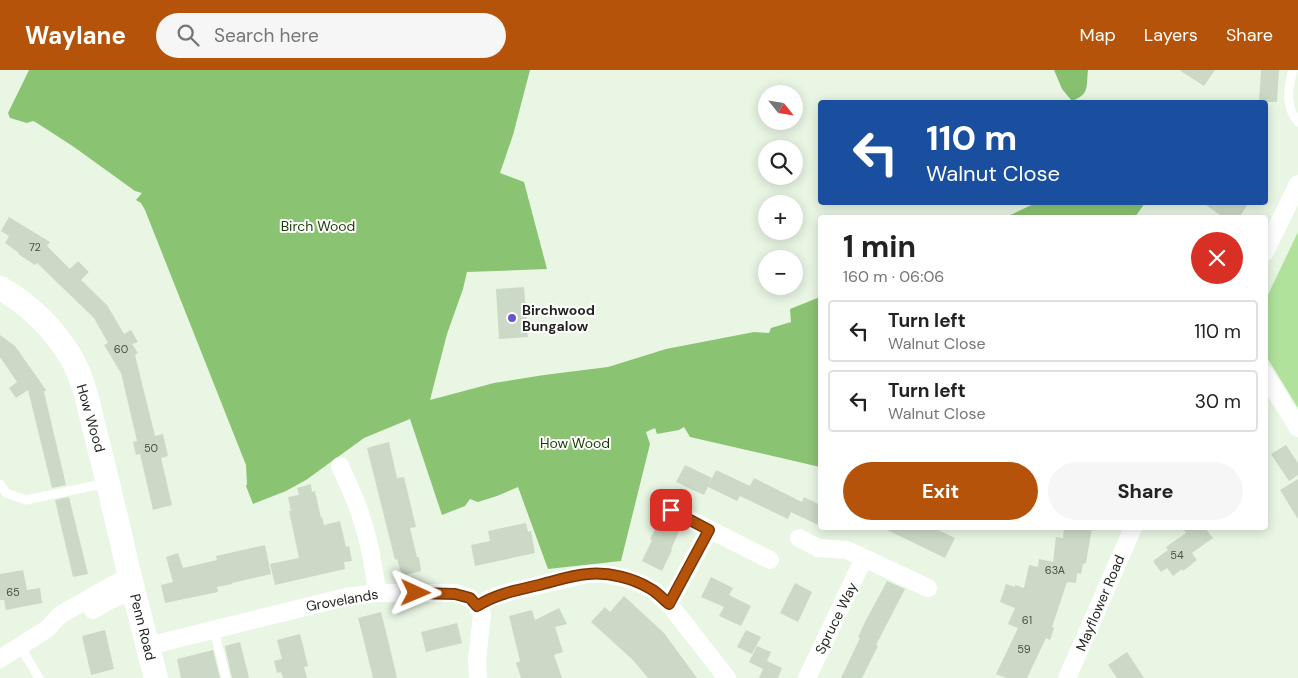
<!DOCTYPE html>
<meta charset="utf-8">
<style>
:root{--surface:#fff;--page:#f6f6f6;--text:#222;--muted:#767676;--line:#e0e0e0;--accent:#b45309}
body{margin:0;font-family:"DM Sans",sans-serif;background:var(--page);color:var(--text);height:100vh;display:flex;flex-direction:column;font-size:19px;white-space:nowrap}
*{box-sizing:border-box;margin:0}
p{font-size:16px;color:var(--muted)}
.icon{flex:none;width:28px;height:28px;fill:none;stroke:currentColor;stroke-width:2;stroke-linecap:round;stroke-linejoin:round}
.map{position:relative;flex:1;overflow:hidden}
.side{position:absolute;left:818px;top:145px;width:450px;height:315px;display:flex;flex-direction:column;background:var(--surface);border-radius:5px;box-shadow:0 2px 12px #0003}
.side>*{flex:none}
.hud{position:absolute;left:818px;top:30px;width:450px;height:105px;border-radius:5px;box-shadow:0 2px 12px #0003;background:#1a4fa0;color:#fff;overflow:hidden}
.needle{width:32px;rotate:120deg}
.tools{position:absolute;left:758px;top:15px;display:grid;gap:10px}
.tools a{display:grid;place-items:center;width:45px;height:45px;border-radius:50%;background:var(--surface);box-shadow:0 2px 12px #0003;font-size:25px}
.pin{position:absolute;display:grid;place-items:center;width:42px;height:42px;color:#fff;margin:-21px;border-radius:10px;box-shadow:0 2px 8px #0006}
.me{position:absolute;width:55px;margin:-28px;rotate:91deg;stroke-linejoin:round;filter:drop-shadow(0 0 4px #0008)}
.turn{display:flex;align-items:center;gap:18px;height:105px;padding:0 25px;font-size:22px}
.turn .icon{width:65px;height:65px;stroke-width:2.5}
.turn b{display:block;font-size:35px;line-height:42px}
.round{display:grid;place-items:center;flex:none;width:52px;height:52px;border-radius:26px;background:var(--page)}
.head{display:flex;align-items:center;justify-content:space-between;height:85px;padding:0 25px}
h1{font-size:30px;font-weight:700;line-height:38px}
.button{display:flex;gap:10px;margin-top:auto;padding:10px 25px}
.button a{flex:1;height:58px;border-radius:30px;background:var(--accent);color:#fff;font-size:20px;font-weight:700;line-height:58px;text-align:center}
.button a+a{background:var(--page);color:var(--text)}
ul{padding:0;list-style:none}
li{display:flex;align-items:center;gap:15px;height:62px;margin:0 10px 8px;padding:0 15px;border:2px solid var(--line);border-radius:5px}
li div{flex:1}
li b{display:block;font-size:19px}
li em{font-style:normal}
header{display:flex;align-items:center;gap:30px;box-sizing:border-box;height:70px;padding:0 25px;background:var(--accent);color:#fff}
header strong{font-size:24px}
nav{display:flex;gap:28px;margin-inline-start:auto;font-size:18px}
.search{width:350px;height:45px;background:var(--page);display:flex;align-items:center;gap:12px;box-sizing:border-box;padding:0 18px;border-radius:28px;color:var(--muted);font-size:19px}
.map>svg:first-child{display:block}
</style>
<header>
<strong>Waylane</strong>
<div class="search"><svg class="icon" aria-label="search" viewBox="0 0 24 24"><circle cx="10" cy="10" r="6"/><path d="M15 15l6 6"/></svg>Search here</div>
<nav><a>Map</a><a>Layers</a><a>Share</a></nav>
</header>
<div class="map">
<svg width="1298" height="608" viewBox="0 0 1298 608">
<rect width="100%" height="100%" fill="#e9f6e4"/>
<path fill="#b0e29c" d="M1298 162V338L1265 284V231Z"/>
<path fill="#8ac472" d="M29 0H530L513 65 500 103 524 112 547 199 467 202 463 219 447 264 430 330 494 313 544 305 608 297 666 279 754 262 769 263 771 258 791 252 790 239 820 227V397L690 367 684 357 679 360 657 364 655 358 646 362 650 374 621 491 548 499 518 417 497 426 478 432 470 429 465 436 442 445 410 349 364 368 306 410 286 421 253 434 246 416 247 414 246 395 145 140 141 133 136 130 142 123 135 121 74 77 37 53 33 51 27 53 10 48 8 43Z
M1038 132H1145V133L1135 147H1006Z"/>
<path fill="#87c06f" d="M1054 0H1088C1086 17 1090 24 1072 31L1062 19Z"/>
<path fill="#cbd9c6" d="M1179 0H1215L1204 16Z
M1261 0H1279L1277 32H1259Z
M1202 132H1249L1239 148H1224Z
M9 147 50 172 47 176 70 199 78 191 89 202 81 210 107 235 124 264 131 260 138 272 132 274 138 283 135 285 155 366 163 364 168 386 161 388 172 435 153 440 140 384 136 385 133 372 137 371 121 303 104 275 108 273 94 248 37 193 35 195 18 184 19 183 5 173 9 166 1 161Z
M524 217 528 267 499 269 496 219Z
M0 265 15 276 46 320 44 322 66 415 52 418 28 320 16 328 9 318 17 312 0 287Z
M389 372 397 408 404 407 416 457 410 458 417 487H419L421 501 402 506 397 489 395 490 367 378Z
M1286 375 1298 393V405L1289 411 1271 384Z
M685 395 712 408 704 425 676 412Z
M716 400 750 416 754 408 802 432 804 427 820 435V456L791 442 788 449 740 426 737 431 708 417Z
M1298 409V449L1280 420Z
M311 414 312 422 315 421 321 448 322 447 324 455 340 451 346 477 349 476 352 491 344 492 345 499 275 515 270 494 299 488 289 441H291L288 427 299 425 297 418Z
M69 427 88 504 73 507 55 430Z
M661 447 681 457 671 479 672 480 662 501 642 491 652 470 650 469Z
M526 453 528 462 531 461 535 483 475 496 471 475 490 471 488 461Z
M883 458H934L955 468 945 488Z
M1064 458H1092L1086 493 1083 494 1081 504 1077 503 1076 513 1067 512 1052 557 1054 558 1050 570 1046 568 1027 608H1006L996 604 1018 558 1008 554 1015 538 1000 532 1006 514 1015 517V515L1024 518 1029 495 1038 497 1039 489 1053 492 1056 467 1063 468Z
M1182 458H1205L1213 468 1192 483 1197 490 1183 501 1182 499 1173 506 1167 498 1161 502 1153 491 1168 480 1166 477 1186 463Z
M265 475 271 504 232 513V514L217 517 218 522 165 533 161 515 173 512 166 487 178 483 183 498 217 490 216 486Z
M23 500 27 520 40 518 42 533 6 540 4 530H0V504Z
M711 507 733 518 729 525 751 536 741 556 719 546 724 537 701 527Z
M887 511 905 519 876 575 878 576 862 608H841L860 568 858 567 865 552Z
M795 513 812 522 798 552 780 543Z
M624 526 664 563 697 608H648L633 590 591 552 605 537 610 542Z
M559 538 567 554 555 557 563 582 554 585 562 608H521L516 593 520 591 509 546 532 540 535 550Z
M381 542 389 574 397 608H373L363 567 358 548Z
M457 553 462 573 426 582 421 562Z
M105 560 114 599 91 605 82 566Z
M746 560 761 567 752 584 737 577Z
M300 564 308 596 304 597 307 608H283L281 602 277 603 274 591 282 589 277 570Z
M240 572 249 608H232L225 577V576Z
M757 576 771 582 767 591 782 598 778 608H759L763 599 749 592Z
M213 580 220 608H181L177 589Z
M1127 582 1144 608H1117L1108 595Z"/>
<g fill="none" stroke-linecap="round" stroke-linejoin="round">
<path stroke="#fff" stroke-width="9" d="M1293 0C1288 18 1285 37 1298 52
M0 414 6 423 26 430 107 413
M214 560 226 608
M20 576 39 608"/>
<path stroke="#fff" stroke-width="18" d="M1265 182 1298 114
M1265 304 1298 358
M340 396C348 414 357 431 362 450 370 473 374 498 377 523
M671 440 770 490
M799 468 818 478 847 480 928 518
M669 534 709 460
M477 535 482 545 477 589 478 608
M93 540 108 531 134 520
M148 576 346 527 377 523H455L470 528 477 535 493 527 509 522 587 504H605L626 508 644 515 653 520 669 534 727 608
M0 589 47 559 60 545 109 517 130 506
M807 608 864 488
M1067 608 1133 458"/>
<path stroke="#fff" stroke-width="24" d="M0 218C29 234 56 261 72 289 83 309 88 332 93 354 103 392 112 430 121 468 131 515 144 561 156 608"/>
</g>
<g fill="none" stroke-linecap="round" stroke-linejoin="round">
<g stroke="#753606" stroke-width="12">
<path id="route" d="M416 523 455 524 470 528 477 536C496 524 517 520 539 515 555 511 572 505 588 504 609 502 633 508 651 519 658 523 663 529 669 534L709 460 671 440"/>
</g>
<use href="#route" stroke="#b45309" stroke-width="9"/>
</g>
<circle fill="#6b55cf" stroke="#fff" stroke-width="2" cx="512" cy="248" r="5"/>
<g text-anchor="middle" stroke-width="4" stroke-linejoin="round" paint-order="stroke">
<g font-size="11" fill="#4a5047">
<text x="35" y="181">72</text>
<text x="121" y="283">60</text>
<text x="151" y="382">50</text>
<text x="1177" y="489">54</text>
<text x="1055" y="504">63A</text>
<text x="13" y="526">65</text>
<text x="1027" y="554">61</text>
<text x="1024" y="583">59</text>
</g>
<g font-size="14" fill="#173c02" stroke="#fff">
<text x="318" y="161">Birch Wood</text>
<text x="575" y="378">How Wood</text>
</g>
<g font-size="14" font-weight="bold" fill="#1f231d" stroke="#fff" text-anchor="start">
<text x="522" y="245">Birchwood<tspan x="522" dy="16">Bungalow</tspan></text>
</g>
<g font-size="14" fill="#1f231d" stroke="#fff">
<text transform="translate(91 348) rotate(74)" y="5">How Wood</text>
<text transform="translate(342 530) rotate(-10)" y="5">Grovelands</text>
<text transform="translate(1100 533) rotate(-67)" y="5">Mayflower Road</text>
<text transform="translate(836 548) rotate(-64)" y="5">Spruce Way</text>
<text transform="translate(143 557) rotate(76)" y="5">Penn Road</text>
</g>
</g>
</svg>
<div class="tools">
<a><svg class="needle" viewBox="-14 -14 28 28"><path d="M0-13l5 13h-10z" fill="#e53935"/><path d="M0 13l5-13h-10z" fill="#767676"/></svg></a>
<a><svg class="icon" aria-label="search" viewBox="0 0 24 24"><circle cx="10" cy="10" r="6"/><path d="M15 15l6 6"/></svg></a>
<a>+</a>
<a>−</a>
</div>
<div class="pin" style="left:671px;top:440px;background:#d93025"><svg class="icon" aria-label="arrive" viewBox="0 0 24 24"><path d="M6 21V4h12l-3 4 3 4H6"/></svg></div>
<svg class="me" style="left:416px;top:523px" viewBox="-20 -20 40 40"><path d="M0-17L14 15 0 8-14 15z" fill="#b45309" stroke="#fff" stroke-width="4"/></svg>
<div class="hud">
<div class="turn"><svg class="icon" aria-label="left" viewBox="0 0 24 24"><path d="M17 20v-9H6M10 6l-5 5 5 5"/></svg><div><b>110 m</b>Walnut Close</div></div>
</div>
<section class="side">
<div class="head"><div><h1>1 min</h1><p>160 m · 06:06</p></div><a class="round" style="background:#d93025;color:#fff"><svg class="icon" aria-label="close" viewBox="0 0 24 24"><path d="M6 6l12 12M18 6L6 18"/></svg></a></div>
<ul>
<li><svg class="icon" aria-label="left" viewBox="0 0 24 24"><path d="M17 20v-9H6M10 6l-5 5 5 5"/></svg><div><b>Turn left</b><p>Walnut Close</p></div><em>110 m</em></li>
<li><svg class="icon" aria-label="left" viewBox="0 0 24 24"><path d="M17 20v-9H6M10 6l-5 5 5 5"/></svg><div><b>Turn left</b><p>Walnut Close</p></div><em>30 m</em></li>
</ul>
<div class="button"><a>Exit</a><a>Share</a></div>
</section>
</div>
